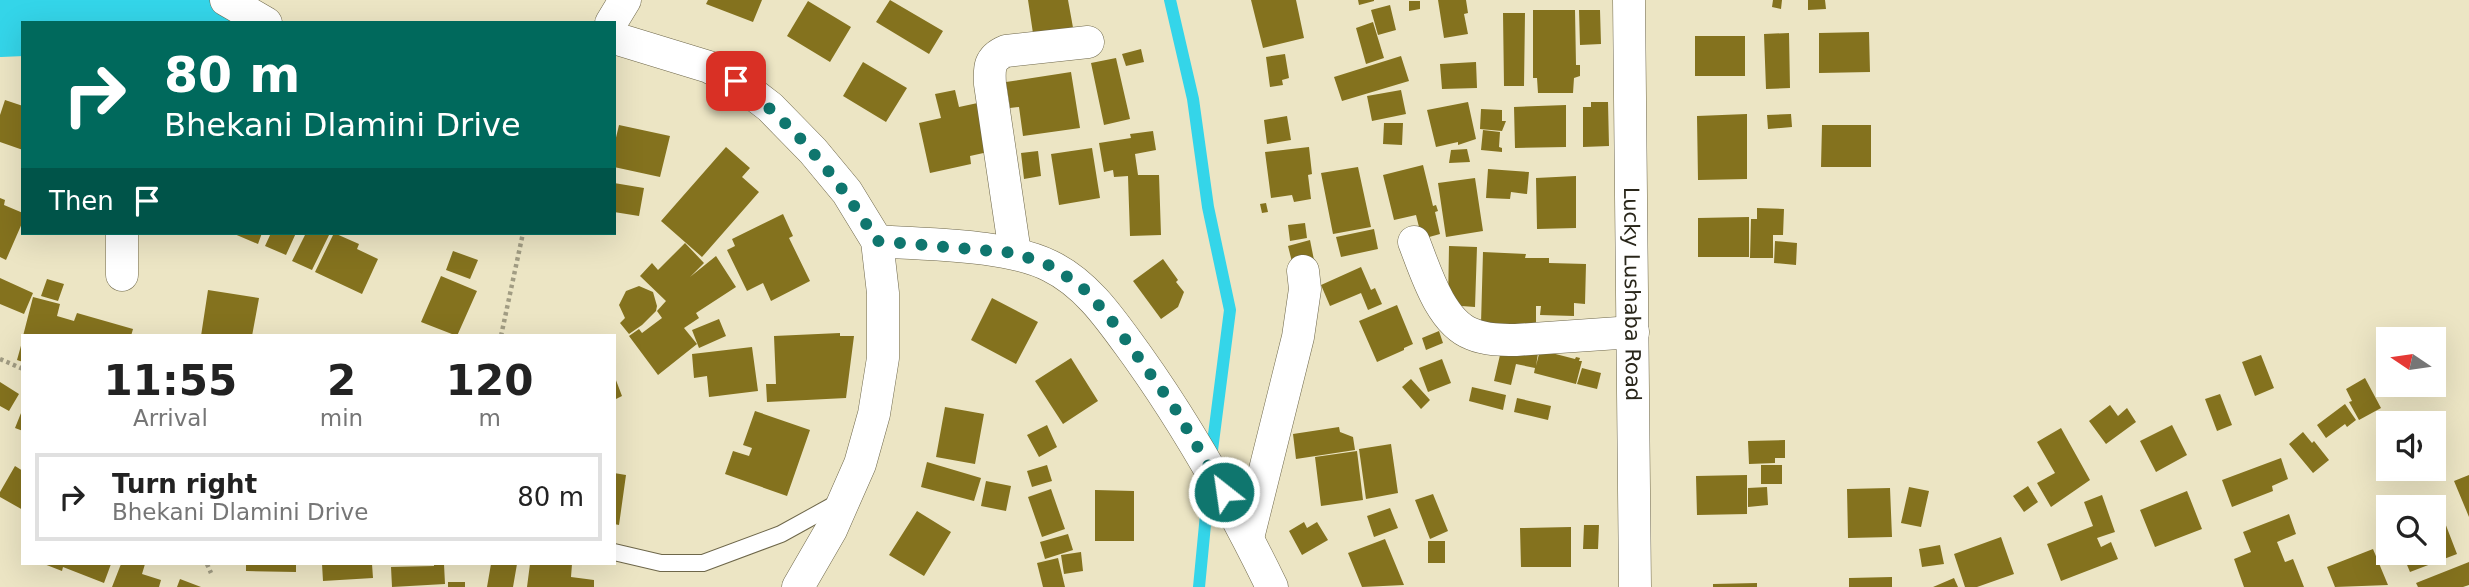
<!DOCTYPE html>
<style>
:root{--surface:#fff;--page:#f6f6f6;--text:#222;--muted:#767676;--line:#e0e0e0}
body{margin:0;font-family:"DejaVu Sans",sans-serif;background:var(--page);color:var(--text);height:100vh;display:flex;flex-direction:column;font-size:26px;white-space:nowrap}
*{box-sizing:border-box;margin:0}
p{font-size:23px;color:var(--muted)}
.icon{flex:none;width:38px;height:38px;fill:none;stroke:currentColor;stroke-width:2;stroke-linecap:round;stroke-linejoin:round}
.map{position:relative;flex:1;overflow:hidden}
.side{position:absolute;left:21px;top:334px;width:595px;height:231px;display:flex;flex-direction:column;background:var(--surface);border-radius:0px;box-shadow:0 7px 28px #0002}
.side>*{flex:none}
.banner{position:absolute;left:21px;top:21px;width:595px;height:214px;border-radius:0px;box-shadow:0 7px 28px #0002;background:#00695c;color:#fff;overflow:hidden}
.needle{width:46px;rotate:283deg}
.buttons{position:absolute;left:2376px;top:327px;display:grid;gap:14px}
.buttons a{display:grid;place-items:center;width:70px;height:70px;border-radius:0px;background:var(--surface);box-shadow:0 7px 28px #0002;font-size:35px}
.pin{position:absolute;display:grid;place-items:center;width:60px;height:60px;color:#fff;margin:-30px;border-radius:14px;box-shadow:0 4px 10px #0006}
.me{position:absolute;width:77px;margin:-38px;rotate:330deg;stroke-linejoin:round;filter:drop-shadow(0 0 5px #0008)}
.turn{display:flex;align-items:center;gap:24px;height:147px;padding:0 28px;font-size:32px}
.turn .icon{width:91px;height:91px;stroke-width:2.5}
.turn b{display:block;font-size:49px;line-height:60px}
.then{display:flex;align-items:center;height:66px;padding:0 28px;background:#0003;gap:14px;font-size:26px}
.eta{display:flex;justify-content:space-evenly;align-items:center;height:119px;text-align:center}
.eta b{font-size:42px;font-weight:700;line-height:49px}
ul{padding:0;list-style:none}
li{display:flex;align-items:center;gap:21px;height:88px;margin:0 14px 10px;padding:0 14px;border:4px solid var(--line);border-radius:0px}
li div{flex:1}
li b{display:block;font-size:26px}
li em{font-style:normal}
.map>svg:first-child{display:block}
</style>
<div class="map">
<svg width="2469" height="587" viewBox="0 0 2469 587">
<rect width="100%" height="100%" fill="#ece5c4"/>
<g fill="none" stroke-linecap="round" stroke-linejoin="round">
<path stroke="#34d5e9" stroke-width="12" d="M1170 0 1193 99 1208 207 1230 310 1211 458
M1199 587 1209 483"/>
<path stroke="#34d5e9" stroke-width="70" d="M0 22 179 14 219 0"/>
</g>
<path fill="#84721e" d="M708 0H762L753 22 706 4Z
M890 0 943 31 929 54 876 22Z
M1028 0H1068L1074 33 1034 40Z
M1251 0H1296L1304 38 1263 48Z
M1358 0H1374V1L1359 5Z
M1438 0H1466L1468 13 1464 14 1468 34 1444 38Z
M1773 0H1782L1781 9 1772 7Z
M1808 0H1825L1826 9 1808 10Z
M808 1 851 27 830 62 787 36Z
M1409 1H1420V9L1409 11Z
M1390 5 1396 30 1378 35 1371 10Z
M1533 10H1575L1576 65H1580V76L1574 78 1573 93H1538L1537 78H1533Z
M1579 10H1600L1601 44 1580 45Z
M1503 13H1525L1524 86H1504Z
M1373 22 1384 58 1366 64 1356 28Z
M1869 32 1870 72 1819 73V33Z
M1789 33 1790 88 1766 89 1764 34Z
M1695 36H1745V76H1695Z
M1141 49 1144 62 1126 66 1122 54Z
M1285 54 1289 78 1282 80 1283 85 1270 87 1266 57Z
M1401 56 1409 81 1342 101 1334 77Z
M1116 58 1130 119 1104 125 1091 63Z
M863 62 907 88 886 122 843 96Z
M1476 62 1477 88 1442 89 1440 64Z
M1071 72 1080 128 1023 136 1019 107 1010 108 1006 82Z
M955 90 959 107 987 101 997 150 970 156 971 164 930 173 919 123 941 118 935 94Z
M1401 90 1406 114 1372 121 1367 96Z
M5 100 23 106V150L0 142V115Z
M1468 102 1476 139 1458 145V142L1436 147 1427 110Z
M1591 102H1608L1609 146 1583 147V107H1591Z
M1566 105V147L1515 148 1514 107Z
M1481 109 1502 110V121H1506L1502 131 1480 129Z
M1747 114V179L1698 180 1697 116Z
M1791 114 1792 127 1768 129 1767 115Z
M1287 116 1291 140 1267 144 1264 120Z
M1384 123H1403L1402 145 1383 144Z
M619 125 670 136 660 177 614 167V146Z
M1822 125H1871V167H1821Z
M1483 130 1500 132 1499 147 1502 148V152L1481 150Z
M1153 131 1156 150 1135 154 1138 175H1159L1161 235 1130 236 1128 176 1114 177 1113 170 1104 172 1099 143 1131 138 1130 134Z
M726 147 750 168 742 177 759 192 702 257 661 221Z
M1309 147 1312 174 1308 175 1311 199 1294 202 1292 195 1271 198 1265 152Z
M1092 148 1100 198 1059 205 1051 154Z
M1467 149 1470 162 1449 163 1451 150Z
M1038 151 1041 176 1024 179 1021 153Z
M1423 165 1433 206 1436 205 1438 211 1435 212 1440 234 1422 239 1416 215 1394 220 1383 175Z
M1358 167 1371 227 1333 234 1321 173Z
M1488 169 1529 172 1527 194 1511 192 1510 199 1486 198Z
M1576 176V228L1537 229 1536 178Z
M1475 178 1483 231 1446 237 1438 183Z
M614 183 644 188 639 216 614 212Z
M0 198 5 200 4 205 23 213V221L6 260 0 257Z
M1266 203 1268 212 1262 213 1260 204Z
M1757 208 1784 209 1783 235H1773V258H1750L1751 219H1757Z
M783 214 793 236 789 238 810 281 771 301 763 283 747 291 727 250 735 246 732 239Z
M1749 217V257H1698V218Z
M1305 223 1307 238 1290 241 1288 225Z
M1374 229 1378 249 1341 257 1336 237Z
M232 233H262L258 244Z
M271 233H296L286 255 265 246Z
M306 233H330L312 270 292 261Z
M334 233 359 244 357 249 378 259 362 294 315 272Z
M1310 240 1315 265 1294 270 1288 246Z
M1775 241 1797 243 1796 265 1774 263Z
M685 243 704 263 690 277 716 256 736 287 696 313 699 318 684 328 697 344 658 375 629 336 639 329 642 333 662 318 657 311 666 301 640 276 652 263 658 270Z
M1449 246 1477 247 1475 307 1448 305Z
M453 251 478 260 470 279 446 270Z
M1483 252 1526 254 1525 258H1549V263L1586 264 1585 304 1574 303V316L1540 315 1541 306H1536V325L1481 324Z
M1163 259 1178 280 1176 282 1184 292 1178 307 1161 319 1133 281Z
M1361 267 1371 290 1375 288 1382 304 1368 310 1361 293 1330 306 1321 285Z
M441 276 477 291 457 336 421 322Z
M0 278 33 293 24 314 0 304Z
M47 279 64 284 58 301 41 296Z
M639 286 653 292 657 306 656 311 642 325 629 334 620 323 625 318 619 305 626 291Z
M208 290 259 298 252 336H201Z
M33 297 60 304 57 316 74 321 77 313 133 329 131 336H23Z
M992 298 1038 322 1016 364 971 340Z
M1397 305 1413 344 1404 348V350L1377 362 1359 321Z
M719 319 726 336 699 348 692 330Z
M1439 331 1443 343 1426 350 1422 338Z
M840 333V336H854L846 398 767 402 766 384H776L774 336Z
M22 342H23V362L17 360Z
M1503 342 1539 347 1536 366 1540 350 1575 359 1576 357 1580 358 1579 361H1582L1576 384 1534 373 1535 368 1516 364 1511 385 1494 381Z
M752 347 758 391 709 397 707 376 694 378 692 354Z
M2261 355 2274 388 2255 396 2242 362Z
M1071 358 1098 401 1063 424 1035 381Z
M1442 359 1451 383 1428 392 1419 368Z
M1582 368 1601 373 1597 389 1577 384Z
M614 375 622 396 614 400Z
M2365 378 2381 408 2359 420 2349 402 2352 401 2346 389Z
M1411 379 1430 400 1421 409 1402 387Z
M0 382 19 394 9 411 0 406Z
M1472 387 1506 395 1503 410 1469 401Z
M2220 394 2232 425 2217 431 2205 399Z
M1517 398 1551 406 1548 420 1514 412Z
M2345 404 2356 420 2347 427 2345 424 2326 438 2317 425Z
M2110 405 2118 416 2127 408 2136 422 2106 444 2089 421Z
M945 407 984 414 975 464 936 457Z
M23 408V431L15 428Z
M755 411 810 430 787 496 725 474 733 451 749 456 752 448 743 445Z
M1047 425 1057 447 1039 457 1027 435Z
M2172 425 2187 455 2156 472 2140 441Z
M1339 427 1340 432 1353 437 1355 450 1296 459 1293 434Z
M2061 428 2090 480 2051 507 2037 483 2055 473 2037 442Z
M2303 432 2312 443 2314 441 2329 460 2313 473 2289 444Z
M1785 440V458H1775V463L1749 464 1748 441Z
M1391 444 1398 493 1366 499 1359 449Z
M1357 451 1363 500 1321 506 1315 457Z
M2281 458 2288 479 2272 486 2273 491 2232 507 2222 480Z
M927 462 981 478 974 501 921 487Z
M1047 465 1052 481 1032 487 1027 471Z
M1761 465H1782V484H1761Z
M15 466 23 471V510L0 497V492Z
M614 473 626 475 619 525 614 524Z
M1747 475V514L1697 515 1696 476Z
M2469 475V517L2454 481Z
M986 481 1011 486 1006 511 981 506Z
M2028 486 2038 502 2024 512 2013 496Z
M1767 487 1768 505 1748 507V488Z
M1909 487 1929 491 1921 527 1901 523Z
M1890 488 1892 537 1848 538 1847 489Z
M1051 489 1065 529 1042 537 1028 497Z
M1095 490 1134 491V541H1095Z
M2187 491 2202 529 2155 547 2140 510Z
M1433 494 1448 531 1430 539 1415 500Z
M2102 495 2115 532 2097 538 2101 547 2111 542 2118 559 2061 581 2047 544 2093 526 2084 502Z
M1390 508 1398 528 1374 537 1367 516Z
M917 511 951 532 924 576 889 555Z
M2289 514 2296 534 2277 542 2285 562 2293 559 2304 587H2244L2234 559 2251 552 2243 532Z
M2442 515 2457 554 2410 572 2402 553H2434V518Z
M1304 522 1307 528 1317 522 1328 540 1302 555 1289 531Z
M1584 525H1599L1598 549H1583Z
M1571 527V567H1521L1520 528Z
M1068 534 1073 550 1045 559 1040 542Z
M2001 537 2014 574 1977 587H1965L1954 554Z
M1385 539 1404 585 1362 587 1348 553Z
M1428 541H1445V563H1428Z
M1940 545 1944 564 1922 567 1919 549Z
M2373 549 2388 585 2335 587 2327 567Z
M1081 552 1083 571 1064 574 1061 555Z
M1058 558 1065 587H1043L1037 563Z
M2469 562V585L2463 587H2418L2416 583Z
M44 564H111L104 583 63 567 62 571Z
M121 564H145L142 574 161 580 159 587H112Z
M246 564H296V572L246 571Z
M322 564H372L373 578 323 581Z
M434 564H444L445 584 392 587 391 567 434 566Z
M491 564H517L513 587H487Z
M530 564H572L571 577 594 580V587H527Z
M1892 577V587H1849V578Z
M1954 578 1958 587H1933Z
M180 579 201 587H177Z
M448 582H465V587H448Z
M1757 583V587H1713V584Z"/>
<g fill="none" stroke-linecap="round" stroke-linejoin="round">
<g stroke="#6e674a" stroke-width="18">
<path id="lane" d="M614 552 661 563H703L781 534 839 502"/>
</g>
<g stroke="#6e674a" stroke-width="33">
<g id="street">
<path d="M226 0 266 23"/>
<path id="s1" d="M1629 0 1635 587"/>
<path d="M611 23 625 0"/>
<path d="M614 38 709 67 736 81 770 107 813 151 847 192 877 241 883 293V358L874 414 860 464 831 530 798 587"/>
<path d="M877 241C928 245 1006 244 1050 266 1089 285 1113 323 1138 357 1190 430 1233 507 1272 587"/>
<path d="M1414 242C1425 270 1440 322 1472 334 1486 340 1502 340 1516 340L1633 332"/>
<path d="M1015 253 990 84C989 68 989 58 1006 51L1088 42"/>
<path d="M122 275V233"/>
<path d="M1248 538 1298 337 1305 289 1303 271"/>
</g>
</g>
<path stroke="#a19c83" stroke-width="4.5" stroke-dasharray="3.5 3.5" stroke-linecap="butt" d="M501 336 523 233
M0 359 23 369
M207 564 211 573"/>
<use href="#lane" stroke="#fff" stroke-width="16"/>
<use href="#street" stroke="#fff" stroke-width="32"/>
</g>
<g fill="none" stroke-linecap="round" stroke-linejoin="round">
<path stroke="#0f766e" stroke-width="12" stroke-dasharray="0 21.6" d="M736 81C796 126 838 178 877 241L1015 253 1051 266 1081 286 1107 314 1174 407 1224 492"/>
</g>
<g text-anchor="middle" stroke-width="6" stroke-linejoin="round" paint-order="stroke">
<g font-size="21" fill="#29261a" stroke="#f9f2d1">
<text dy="7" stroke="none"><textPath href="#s1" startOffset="294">Lucky Lushaba Road</textPath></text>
</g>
</g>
</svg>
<div class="buttons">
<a><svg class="needle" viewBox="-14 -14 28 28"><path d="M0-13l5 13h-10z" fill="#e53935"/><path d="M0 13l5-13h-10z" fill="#767676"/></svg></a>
<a><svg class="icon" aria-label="sound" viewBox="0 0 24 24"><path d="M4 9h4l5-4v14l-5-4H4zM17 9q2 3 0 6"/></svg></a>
<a><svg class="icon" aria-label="search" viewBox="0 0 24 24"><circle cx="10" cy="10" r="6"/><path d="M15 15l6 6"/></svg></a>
</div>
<div class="pin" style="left:736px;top:81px;background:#d93025"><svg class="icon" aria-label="arrive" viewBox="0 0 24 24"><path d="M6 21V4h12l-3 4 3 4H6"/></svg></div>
<svg class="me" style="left:1224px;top:492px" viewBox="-20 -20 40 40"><circle r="17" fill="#0f766e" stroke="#fff" stroke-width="3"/><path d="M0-11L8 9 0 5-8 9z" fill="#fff"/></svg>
<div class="banner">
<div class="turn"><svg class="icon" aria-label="right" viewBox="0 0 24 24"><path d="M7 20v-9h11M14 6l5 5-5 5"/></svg><div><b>80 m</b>Bhekani Dlamini Drive</div></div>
<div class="then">Then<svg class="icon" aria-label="arrive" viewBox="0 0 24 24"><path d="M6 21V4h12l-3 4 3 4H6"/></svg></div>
</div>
<section class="side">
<div class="eta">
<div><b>11:55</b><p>Arrival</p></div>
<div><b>2</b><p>min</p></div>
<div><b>120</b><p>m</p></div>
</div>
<ul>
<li><svg class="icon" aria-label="right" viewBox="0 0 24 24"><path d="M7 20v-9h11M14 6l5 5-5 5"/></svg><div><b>Turn right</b><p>Bhekani Dlamini Drive</p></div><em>80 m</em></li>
</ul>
</section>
</div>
